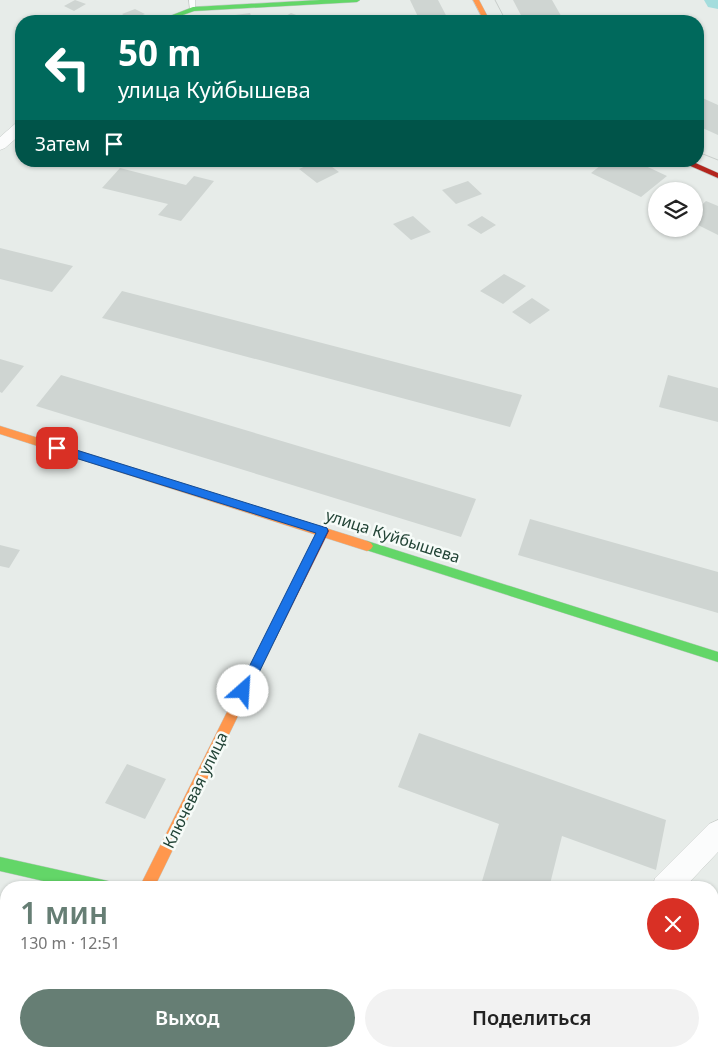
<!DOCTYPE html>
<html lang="ru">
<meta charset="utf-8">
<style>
:root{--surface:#fff;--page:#f2f2f2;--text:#222;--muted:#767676;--accent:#667e74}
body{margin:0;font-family:"Noto Sans",sans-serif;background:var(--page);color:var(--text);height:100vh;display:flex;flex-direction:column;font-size:19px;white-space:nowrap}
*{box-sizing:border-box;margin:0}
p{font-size:16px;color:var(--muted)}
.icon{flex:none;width:28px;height:28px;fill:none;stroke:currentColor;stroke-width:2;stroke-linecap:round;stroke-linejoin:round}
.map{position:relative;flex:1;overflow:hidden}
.side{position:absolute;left:0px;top:881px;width:719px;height:176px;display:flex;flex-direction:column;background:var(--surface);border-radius:20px 20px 0 0;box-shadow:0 1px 4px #0004}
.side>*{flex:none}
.hud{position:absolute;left:15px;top:15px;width:689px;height:152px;border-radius:20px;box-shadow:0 1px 4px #0004;background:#00695c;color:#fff;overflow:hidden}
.tools{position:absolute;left:648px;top:182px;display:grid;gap:10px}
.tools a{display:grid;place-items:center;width:55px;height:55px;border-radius:50%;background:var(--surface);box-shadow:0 1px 4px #0004;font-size:25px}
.pin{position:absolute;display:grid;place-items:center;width:42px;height:42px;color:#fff;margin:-21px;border-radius:10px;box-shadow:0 2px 8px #0006}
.me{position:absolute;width:55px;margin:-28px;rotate:26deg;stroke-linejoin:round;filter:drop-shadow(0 0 4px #0008)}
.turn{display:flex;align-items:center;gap:18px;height:105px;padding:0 20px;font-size:22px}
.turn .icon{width:65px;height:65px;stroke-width:2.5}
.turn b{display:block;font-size:35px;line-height:42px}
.then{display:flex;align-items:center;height:48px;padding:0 20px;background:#0003;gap:10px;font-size:19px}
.round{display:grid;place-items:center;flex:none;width:52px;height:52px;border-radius:26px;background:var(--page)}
.summary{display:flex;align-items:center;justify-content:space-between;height:85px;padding:0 20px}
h1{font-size:30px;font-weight:600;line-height:38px;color:var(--accent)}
.cta{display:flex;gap:10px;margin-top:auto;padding:10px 20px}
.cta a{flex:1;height:58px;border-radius:30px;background:var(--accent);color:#fff;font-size:20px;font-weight:600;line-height:58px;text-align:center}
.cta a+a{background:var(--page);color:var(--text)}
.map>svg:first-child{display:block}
</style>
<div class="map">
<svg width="718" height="1057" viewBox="0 0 718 1057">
<rect width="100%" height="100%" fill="#e7ece9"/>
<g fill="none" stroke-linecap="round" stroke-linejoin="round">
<path fill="#a4dddd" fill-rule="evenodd" d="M704 0H718V9L708 7Z"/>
</g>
<path fill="#cfd5d2" d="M75 0 86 4 74 11 64 6Z
M410 0H438L449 21H420Z
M513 0H552L564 21H524Z
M135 9 145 14 131 20 122 14Z
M250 13 253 21H230L228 16Z
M291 13 304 18 299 21H277Z
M698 96 718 105V135L698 126Z
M317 161H324L339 172 317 183 299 169Z
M606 161H635L667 176 641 197 591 173Z
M120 168 186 185 194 176 214 181 181 221 158 215 168 204 102 188Z
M468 181 482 194 456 204 442 190Z
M706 201 718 206V235L694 223V212Z
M413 216 431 232 411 240 393 224Z
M482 216 496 225 481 234 467 225Z
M0 248 73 266 52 292 0 279Z
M504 274 526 286 503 304 480 291Z
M122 291 522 395 510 427 102 318Z
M532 298 550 310 530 324 512 312Z
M0 359 24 366 2 393 0 392Z
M61 375 476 499 461 537 36 406Z
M668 375 718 388V422L659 407Z
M530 519 718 572V613L518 555Z
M0 545 20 550 9 568 0 566Z
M419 733 666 820 656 870 562 836 549 888H480L499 824 398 787Z
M127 764 166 779 145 819 105 803Z"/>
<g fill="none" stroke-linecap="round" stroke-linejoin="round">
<g stroke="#c4c9c6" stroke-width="1">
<path id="lane" d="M189 0H195V10L190 9Z"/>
</g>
<g stroke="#c4c9c6" stroke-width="1">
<path id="street" d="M21 122V134L5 148 0 150V137L16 123Z
M718 820V852L684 888H652L655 878 709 824Z
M41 1051H71L68 1057H38Z
M411 1051H447L444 1057H408Z
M498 1051H528L529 1057H499Z"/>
</g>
<g stroke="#c2cac6" stroke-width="1">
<path id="fast" d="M320 0H360L357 2 194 11 166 21H157L193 7Z
M367 541 718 652V662L363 549 361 546 363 543Z
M0 857 108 881 113 883 115 888H74L0 871Z"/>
</g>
<g stroke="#c2cac6" stroke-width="1">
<path id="slow" d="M473 0H479L490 21H484Z
M0 426 367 541 371 543 373 546 371 549 367 551 0 434Z
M271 631 275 632 277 636 154 888H139L267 632Z"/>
</g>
<g stroke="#c2cac6" stroke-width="1">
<path id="jam" d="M679 161H691L718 173V178Z
M323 526 327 528 329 531 275 640 271 641 267 640 265 636 319 528Z"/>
</g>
<use href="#lane" fill="#fbfcfc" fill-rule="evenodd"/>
<use href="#street" fill="#fbfcfc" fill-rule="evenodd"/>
<use href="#fast" fill="#63d668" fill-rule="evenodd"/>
<use href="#slow" fill="#ff974d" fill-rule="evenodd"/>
<use href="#jam" fill="#b3261e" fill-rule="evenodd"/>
<path stroke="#c8cdca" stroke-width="1" d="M495 0 506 21
M698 152 718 160"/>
</g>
<path fill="#1a73e8" stroke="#114b97" d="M57 444 327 528 328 531 248 695 243 697 239 695 237 691 316 533 53 451 52 448Z"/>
<g text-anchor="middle" stroke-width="5" stroke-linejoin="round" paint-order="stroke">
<g font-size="16" fill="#214335" stroke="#f6fbf8">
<text transform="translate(393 536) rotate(18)" y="6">улица Куйбышева</text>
<text transform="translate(195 790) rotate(-64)" y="6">Ключевая улица</text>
</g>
</g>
</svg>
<div class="tools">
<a><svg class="icon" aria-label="layers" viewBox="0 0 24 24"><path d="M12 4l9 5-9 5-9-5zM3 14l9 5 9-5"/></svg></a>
</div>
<div class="pin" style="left:57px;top:448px;background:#d93025"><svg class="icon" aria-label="arrive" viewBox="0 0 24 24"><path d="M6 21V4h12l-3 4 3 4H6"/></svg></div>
<svg class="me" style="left:243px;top:691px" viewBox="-20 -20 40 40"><circle r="19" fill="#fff"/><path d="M0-13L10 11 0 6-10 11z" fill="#1a73e8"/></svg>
<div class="hud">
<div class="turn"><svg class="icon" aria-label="left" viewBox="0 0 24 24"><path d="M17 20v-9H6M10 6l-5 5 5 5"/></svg><div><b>50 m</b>улица Куйбышева</div></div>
<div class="then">Затем<svg class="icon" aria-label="arrive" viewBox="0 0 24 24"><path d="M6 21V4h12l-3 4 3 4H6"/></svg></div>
</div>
<section class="side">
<div class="summary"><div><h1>1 мин</h1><p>130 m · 12:51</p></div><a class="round" style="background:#d93025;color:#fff"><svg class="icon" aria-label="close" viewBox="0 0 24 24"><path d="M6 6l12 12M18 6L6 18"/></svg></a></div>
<div class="cta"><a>Выход</a><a>Поделиться</a></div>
</section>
</div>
